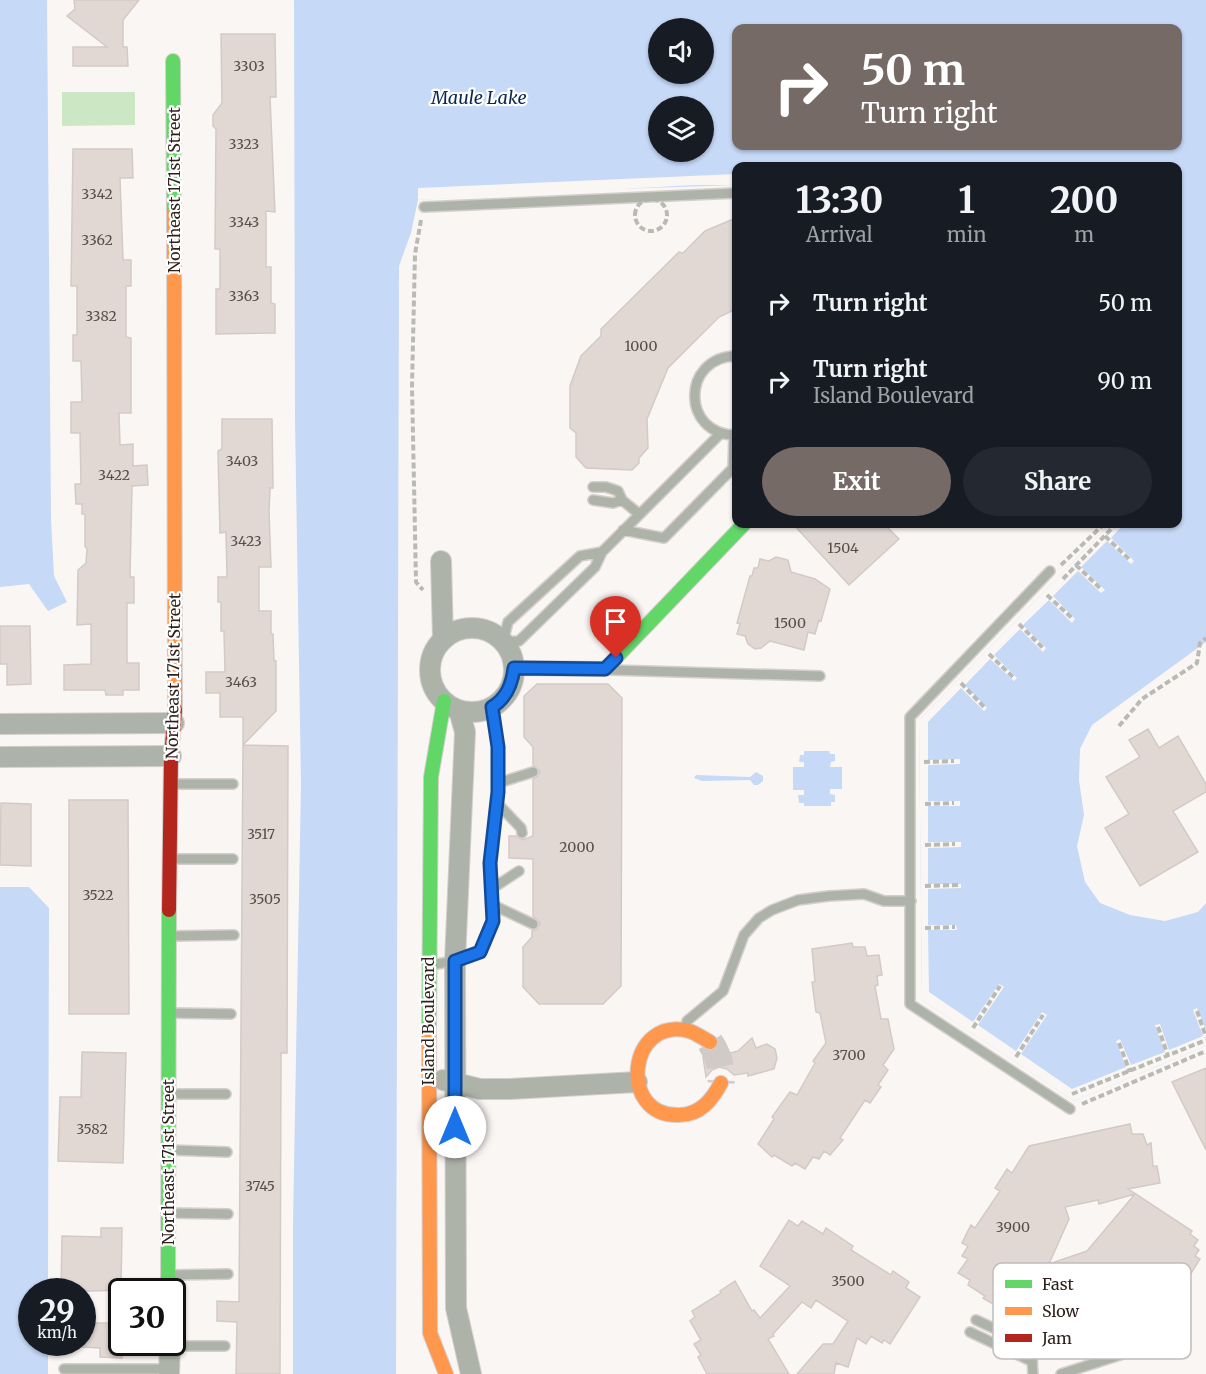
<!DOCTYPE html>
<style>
:root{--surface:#171b24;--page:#242831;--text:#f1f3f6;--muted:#9ea1a6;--accent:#756a66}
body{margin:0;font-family:Merriweather,serif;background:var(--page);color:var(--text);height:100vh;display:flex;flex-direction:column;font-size:22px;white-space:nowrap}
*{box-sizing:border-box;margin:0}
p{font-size:20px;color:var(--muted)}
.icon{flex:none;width:33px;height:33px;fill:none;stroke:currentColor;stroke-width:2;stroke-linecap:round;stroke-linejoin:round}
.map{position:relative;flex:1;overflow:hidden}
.sheet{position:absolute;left:732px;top:162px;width:450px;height:366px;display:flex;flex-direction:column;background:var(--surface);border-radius:12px;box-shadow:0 2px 4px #0004}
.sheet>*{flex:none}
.banner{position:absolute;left:732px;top:24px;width:450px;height:126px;border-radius:12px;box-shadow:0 2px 4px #0004;background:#756a66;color:#fff;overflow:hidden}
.controls{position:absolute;left:648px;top:18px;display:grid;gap:12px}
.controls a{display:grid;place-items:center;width:66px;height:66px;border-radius:50%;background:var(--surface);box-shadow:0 2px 4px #0004;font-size:30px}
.speed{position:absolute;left:18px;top:1278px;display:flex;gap:12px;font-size:30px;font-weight:700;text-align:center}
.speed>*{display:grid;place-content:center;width:78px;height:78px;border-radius:50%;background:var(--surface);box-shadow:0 2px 4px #0004;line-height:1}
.speed small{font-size:15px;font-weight:400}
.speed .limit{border:3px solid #111;border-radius:9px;background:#fff;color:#111}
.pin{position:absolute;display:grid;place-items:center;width:51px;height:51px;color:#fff;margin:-62px -26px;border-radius:50% 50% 50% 0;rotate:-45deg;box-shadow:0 0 6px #0007}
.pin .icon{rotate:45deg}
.me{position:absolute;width:66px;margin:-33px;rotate:0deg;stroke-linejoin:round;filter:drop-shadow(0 0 4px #0008)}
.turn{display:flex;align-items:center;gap:21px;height:126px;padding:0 30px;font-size:27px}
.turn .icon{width:78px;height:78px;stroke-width:2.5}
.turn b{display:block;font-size:42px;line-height:51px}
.eta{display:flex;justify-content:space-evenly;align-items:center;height:102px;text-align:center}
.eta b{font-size:36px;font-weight:700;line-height:42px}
.primary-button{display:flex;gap:12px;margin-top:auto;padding:12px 30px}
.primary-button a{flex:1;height:69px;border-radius:36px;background:var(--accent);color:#fff;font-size:24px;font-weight:700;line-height:69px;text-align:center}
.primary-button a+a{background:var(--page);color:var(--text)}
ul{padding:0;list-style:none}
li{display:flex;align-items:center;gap:18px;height:78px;padding:0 30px}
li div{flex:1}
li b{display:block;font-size:22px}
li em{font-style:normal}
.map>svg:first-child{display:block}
</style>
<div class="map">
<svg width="1206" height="1374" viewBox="0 0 1206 1374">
<rect width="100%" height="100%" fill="#faf6f4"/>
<path fill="#cbe7c4" d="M62 92H135V125L62 126Z"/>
<path fill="#c6d9f7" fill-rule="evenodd" d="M0 0H47L51 519 54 576 67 602 48 611 29 584 0 587Z
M294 0H1206V642L1092 725 1080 749 1079 780 1084 815 1077 846 1085 882 1100 903 1130 915 1165 921 1198 912 1206 903V1046L1074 1101 922 1000 919 720 1108 526 1178 524V166H736V185L560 191 418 200 411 233 399 266 396 1374H293V1221L301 784 295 420ZM658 28H704V74H658ZM736 28H1178V146H736ZM658 106H704V152H658Z
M804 751H829L830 754H835V761L831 762 830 767H842V789H830V794L835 795V802H831V806H804V803H799L798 795H804V790H793V767H804V762H799L800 755H804Z
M756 772 763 776V781L758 785H754L750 780 702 781 694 778 696 775 750 777Z
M0 887H29L49 908 48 1291 32 1292V1342L48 1343V1374H0Z"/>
<path fill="#faf6f4" d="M736 174V185H695L418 200V188Z
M1123 525 1111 538 1134 561 1131 564 1107 541 1081 567 1105 590 1101 593 1078 571 1053 596 1075 619 1072 623 1049 600 1023 625 1046 648 1043 652 1020 629 994 655 1017 678 1014 681 990 659 965 685 987 708 984 711 961 688 928 722V760L960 759V764L928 765V801H960V806H928V842H961V847L928 848V884H961V888L928 889V925H956L957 930H928L929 992 973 1022 999 984 1004 987 978 1025 1016 1051 1042 1012 1047 1015 1021 1054 1072 1089 1126 1067 1116 1041 1120 1039 1131 1065 1165 1052 1155 1025 1160 1024 1169 1050 1203 1036 1193 1010 1197 1008 1206 1030V1046L1074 1101 922 1000 919 720 1108 526Z"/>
<path fill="#e1d8d4" stroke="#d3cac6" stroke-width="1.5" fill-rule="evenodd" d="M74 0H139L123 20V47H127L128 66H73V47H107L67 16 75 9Z
M221 34H275L276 97H270L275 212 266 211V267H271V303L275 304V333L216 334V289H220V249H215L216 129 213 126V115L222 103Z
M73 149H132L133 178H120L123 260H131V286H126V337L131 338V413H119L120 445 133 444V466L147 465 148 485 132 486 130 577H134V603H127V663H139V690H123V695H106L105 690H64V665L91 664V624L77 625 78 570 86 563 87 549 85 546V514H82V504H76L75 484H81L80 433H71V402H82L81 361H73V335H77V286H71Z
M736 218V309L719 317 668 368 647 419 648 448 639 458V463L632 470 586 468 576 457V433L570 428V386L581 356 601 336V329L679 252 683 253 705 231Z
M222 419H272L273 488H270L269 511 271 567H259V611H271V634H273L274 661H276V711L243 745V717H220V693H206V672H225L224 631H221V602H218V577H227L226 532 220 533 218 451 222 449Z
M793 524H884L899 539 849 585Z
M776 557 788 560 791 572 815 579 830 589 821 621 819 620 815 634 808 632 804 650 770 641 761 648 755 649 748 644 745 636 737 634 740 624 737 623 750 576H752L754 568H758L760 559 769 561Z
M0 626H30L31 684 7 685V664H0Z
M537 684H608L622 698 621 986 603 1004H539L523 987V947L532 937V931L537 929 540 923 533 916V859L509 858V836H516L523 840 533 836V779L538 776 540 771 533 765V747L524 737V696Z
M1148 729 1159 748 1178 736 1206 784V792L1173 811 1198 852 1140 886 1105 828 1129 814 1106 777 1140 757 1129 740Z
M243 745 288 746 287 1053H281L280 1374H236L237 1322 217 1321V1301L239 1302Z
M69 800H128L129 1014H69Z
M1 803 31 804V866L0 865Z
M852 943 853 947H865L867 956 879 955 882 975 877 976 878 985 875 986 881 1019H888L894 1049 883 1065 888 1070 878 1085 881 1087 870 1103 865 1100 840 1138 843 1140 830 1155 824 1151 819 1159 813 1157 805 1169 795 1163 792 1166 774 1155 772 1157 758 1144 774 1119 772 1117 790 1092 797 1095 815 1063 813 1061 826 1043 820 1013 816 1012 812 982H815L812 949Z
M752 1038 756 1048 767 1044 775 1049 777 1058 774 1069 748 1076V1073L734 1075 727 1069 719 1067 712 1070 706 1077 703 1057 711 1058 738 1051Z
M82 1052 126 1053 123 1163 58 1161 60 1097H81Z
M1206 1068V1150L1172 1082Z
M1130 1124 1132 1134H1143L1147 1145 1151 1143 1153 1166H1157L1160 1183 1128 1189 1192 1231 1190 1234 1198 1240 1194 1246 1199 1250 1195 1256 1200 1259 1185 1283 1188 1286 1168 1317 1093 1267 1098 1302 1093 1305 1092 1310 1095 1315 1100 1316 1102 1327 1082 1330 1080 1319 1084 1316 1085 1310 1078 1305 1075 1281 1064 1274 1046 1278 1040 1287 1028 1282 1026 1286 1018 1282 1000 1308 983 1298 985 1296 968 1285 970 1280 958 1273 968 1259 962 1256 968 1246 962 1243 971 1225 975 1228 1000 1191 995 1188 1007 1169 1012 1173 1029 1146ZM1135 1194 1087 1251 1049 1264 1069 1219 1065 1207 1098 1200 1099 1204Z
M789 1220 798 1226 802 1221 823 1234 826 1228 853 1246 851 1250 891 1275 893 1271 909 1282 906 1288 920 1297 890 1344 884 1340 882 1343 871 1336 866 1344 857 1338 848 1367 836 1363 834 1374H797L823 1344H833L848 1321 816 1300 811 1308 802 1302 773 1334 774 1336 768 1339 789 1374H707L698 1357 701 1355 694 1344 701 1340 690 1321 695 1317 692 1311 721 1293 720 1291 735 1281 752 1311 754 1310 760 1318 790 1286 760 1266Z
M101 1228H122L121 1290 61 1292 62 1236 101 1237Z
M82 1323H122V1358L100 1357V1348L82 1347Z"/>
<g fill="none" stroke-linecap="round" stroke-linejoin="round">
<path stroke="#d1cbc8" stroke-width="27" stroke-dasharray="27 14" stroke-linecap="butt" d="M710 1042C719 1056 722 1067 721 1083"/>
<g stroke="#d4cfcd" stroke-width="12">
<path id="lane" d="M424 207 736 193
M736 356C681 357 681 435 736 435
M593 487H606L618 491 622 500 613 503 593 500
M622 500 639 514
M623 530 664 538 733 468 734 435
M602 552 595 567 519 641 503 642 508 622 580 556Z
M602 552 721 433
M1050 571 910 717V1004L1070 1109
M611 670 820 676
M498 783 533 772
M174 784H233
M497 803 521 828 522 833
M173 859H233
M493 888 519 871
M493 905 533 924
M172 936 234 935
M431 965 455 961 480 952 493 921 490 863 498 792V747L492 707
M171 1013 231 1014
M686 1027 687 1021 723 991 744 935 759 918 772 910 798 900 829 896 864 894 884 901H911
M171 1094H226
M170 1150 227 1152
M169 1213 228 1214
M171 1275 228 1274
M1099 1309C1123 1305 1137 1328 1153 1345
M976 1320 1034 1347
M970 1332 1031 1361
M170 1346H225
M64 1369H168
M1033 1374C1029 1334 1042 1322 1079 1312
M1061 1374 1179 1336"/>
</g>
<g stroke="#d4cfcd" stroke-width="22">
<path id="street" d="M441 561 443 640
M430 670a42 42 0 1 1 84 0a42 42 0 1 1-84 0Z
M459 710 465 732 455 961 456 1308 471 1374
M0 724 174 723
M0 757 171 756
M443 1080 480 1089H510L637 1082
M169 1374 170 1342"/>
</g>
<g stroke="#d4cfcd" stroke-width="16">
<path id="fast" d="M173 61 174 214
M514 668 605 669 744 524
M429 1027 431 777 444 701
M168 1292 169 910"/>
</g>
<g stroke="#d4cfcd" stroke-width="16">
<path id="slow" d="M174 214 175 710
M429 1027 430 1333 446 1374
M710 1042C704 1039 696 1033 689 1031 628 1015 617 1117 679 1115 700 1115 712 1100 721 1083"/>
</g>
<g stroke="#d4cfcd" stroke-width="16">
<path id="jam" d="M169 910 171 756 175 710"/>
</g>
<path stroke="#b9bab4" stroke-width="4" stroke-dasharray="6 3" stroke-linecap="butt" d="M635 215a16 16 0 1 1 32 0a16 16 0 1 1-32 0Z
M421 220 415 254 412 386 416 582 423 590
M1105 536 1131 561
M1061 565 1104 524
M1076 565 1102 590
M1063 579 1116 524
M1047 595 1073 619
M1019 624 1044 649
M989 654 1014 678
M961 683 985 708
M1119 726 1142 699 1197 663 1200 643 1206 638
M924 762 954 761
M925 804 954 803
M925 845 955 844
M925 886 960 885
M925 928 955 927
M1197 1011 1206 1037
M1158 1027 1168 1056
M973 1028 1000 986
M1119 1043 1130 1072
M1016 1057 1043 1015
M1072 1094 1206 1040
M1082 1104 1206 1051"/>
<use href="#lane" stroke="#aeb3aa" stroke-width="9"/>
<use href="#street" stroke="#aeb3aa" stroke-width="20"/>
<use href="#fast" stroke="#63d668" stroke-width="14"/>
<use href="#slow" stroke="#ff974d" stroke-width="14"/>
<use href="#jam" stroke="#b3261e" stroke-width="14"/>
</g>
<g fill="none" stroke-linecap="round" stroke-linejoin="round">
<g stroke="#114b97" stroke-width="15">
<path id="route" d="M455 1127V961L480 952 493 921 490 863 498 792V747L492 707C507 698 512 684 514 668L605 669 616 658"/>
</g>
<use href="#route" stroke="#1a73e8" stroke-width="10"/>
</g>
<g text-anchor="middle" stroke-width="4.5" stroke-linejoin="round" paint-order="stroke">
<g font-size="14" fill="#5a4d48">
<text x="249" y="71">3303</text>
<text x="244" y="149">3323</text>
<text x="97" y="199">3342</text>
<text x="244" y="227">3343</text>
<text x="97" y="245">3362</text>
<text x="244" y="301">3363</text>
<text x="101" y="321">3382</text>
<text x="641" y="351">1000</text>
<text x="242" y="466">3403</text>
<text x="114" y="480">3422</text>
<text x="246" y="546">3423</text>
<text x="843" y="553">1504</text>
<text x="790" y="628">1500</text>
<text x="241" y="687">3463</text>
<text x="261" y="839">3517</text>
<text x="577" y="852">2000</text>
<text x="98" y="900">3522</text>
<text x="265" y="904">3505</text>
<text x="849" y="1060">3700</text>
<text x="92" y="1134">3582</text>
<text x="260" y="1191">3745</text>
<text x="1013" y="1232">3900</text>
<text x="848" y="1286">3500</text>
</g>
<g font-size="16" fill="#2d1f19" stroke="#fff">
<text transform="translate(174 190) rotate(-90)" y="6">Northeast 171st Street</text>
<text transform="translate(173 676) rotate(-89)" y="6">Northeast 171st Street</text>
<text transform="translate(428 1021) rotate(-90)" y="6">Island Boulevard</text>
<text transform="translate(168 1162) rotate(-90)" y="6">Northeast 171st Street</text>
</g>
<g font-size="18" font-style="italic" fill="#092854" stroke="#fff">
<text x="479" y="104">Maule Lake</text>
</g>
</g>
<rect x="993" y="1263" width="198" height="96" rx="9" fill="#fff" stroke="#c0bcba" stroke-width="1.5"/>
<rect x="1005" y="1280" width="27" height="8" fill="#63d668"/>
<rect x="1005" y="1307" width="27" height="8" fill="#ff974d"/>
<rect x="1005" y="1334" width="27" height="8" fill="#b3261e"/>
<g font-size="16" fill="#2d1f19">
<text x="1042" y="1290">Fast</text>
<text x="1042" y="1317">Slow</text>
<text x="1042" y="1344">Jam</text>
</g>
</svg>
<div class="controls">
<a><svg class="icon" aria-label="sound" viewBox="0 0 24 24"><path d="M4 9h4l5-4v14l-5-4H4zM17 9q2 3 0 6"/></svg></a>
<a><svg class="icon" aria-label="layers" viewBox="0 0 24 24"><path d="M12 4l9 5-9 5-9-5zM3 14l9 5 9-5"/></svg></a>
</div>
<div class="speed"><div>29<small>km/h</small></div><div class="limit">30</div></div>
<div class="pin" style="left:616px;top:658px;background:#d93025"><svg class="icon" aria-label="arrive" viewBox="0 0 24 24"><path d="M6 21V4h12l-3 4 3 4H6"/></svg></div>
<svg class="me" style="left:455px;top:1127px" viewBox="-20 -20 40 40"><circle r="19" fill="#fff"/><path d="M0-13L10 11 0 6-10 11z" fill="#1a73e8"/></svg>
<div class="banner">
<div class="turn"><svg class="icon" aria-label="right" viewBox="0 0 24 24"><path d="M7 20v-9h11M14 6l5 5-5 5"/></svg><div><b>50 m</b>Turn right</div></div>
</div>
<section class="sheet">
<div class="eta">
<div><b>13:30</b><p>Arrival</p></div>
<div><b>1</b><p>min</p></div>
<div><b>200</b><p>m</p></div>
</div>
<ul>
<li><svg class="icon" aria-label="right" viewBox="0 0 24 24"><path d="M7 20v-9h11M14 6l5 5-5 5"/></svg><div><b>Turn right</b></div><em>50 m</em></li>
<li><svg class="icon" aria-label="right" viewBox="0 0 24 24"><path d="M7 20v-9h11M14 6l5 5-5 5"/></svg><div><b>Turn right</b><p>Island Boulevard</p></div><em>90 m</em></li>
</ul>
<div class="primary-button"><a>Exit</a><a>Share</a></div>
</section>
</div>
